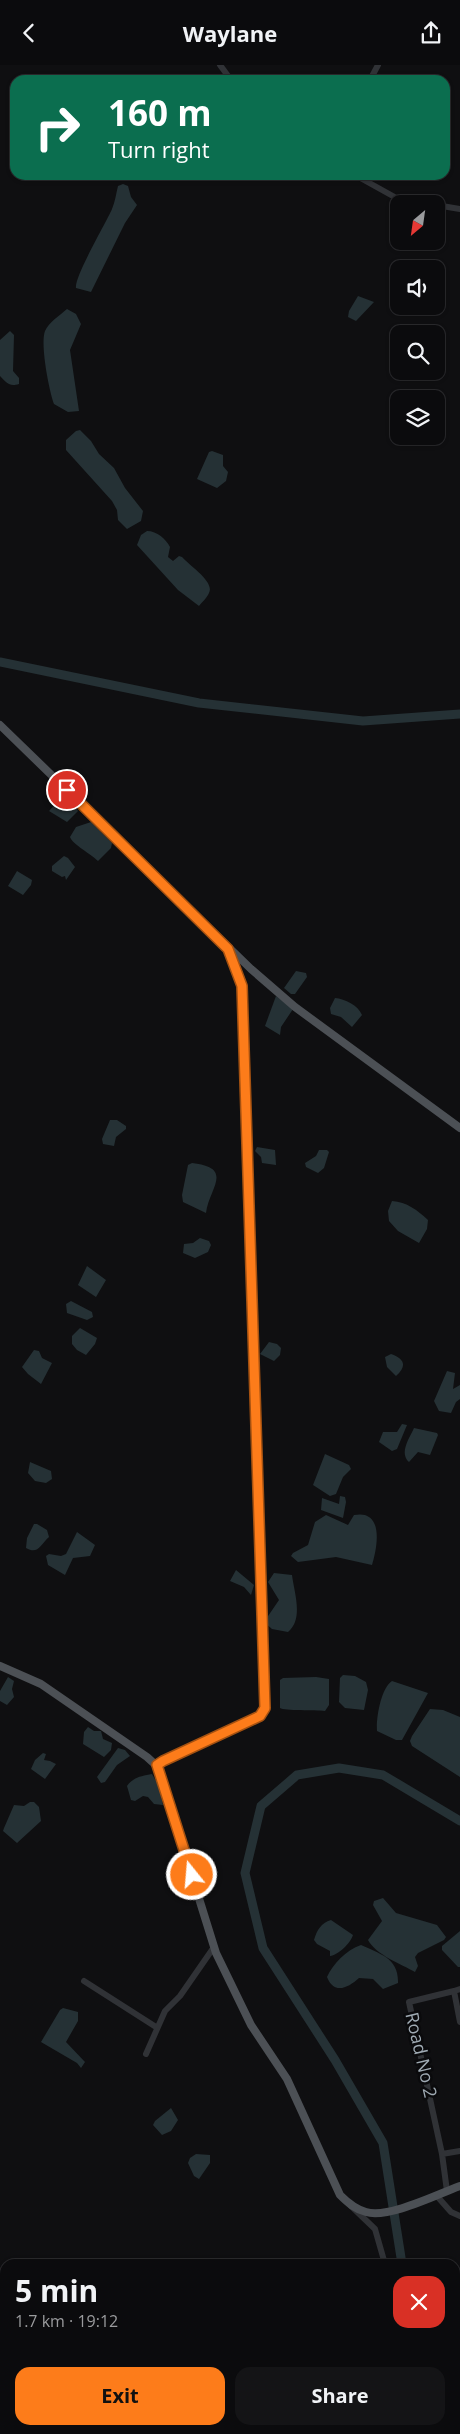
<!DOCTYPE html>
<meta charset="utf-8">
<style>
:root{--surface:#0b0b0d;--page:#141416;--text:#f1f3f6;--muted:#9a9b9d;--line:#2b2b2e;--accent:#fd7c1a}
body{margin:0;font-family:"Open Sans",sans-serif;background:var(--page);color:var(--text);height:100vh;display:flex;flex-direction:column;font-size:19px;white-space:nowrap}
*{box-sizing:border-box;margin:0}
p{font-size:16px;color:var(--muted)}
.icon{flex:none;width:28px;height:28px;fill:none;stroke:currentColor;stroke-width:2;stroke-linecap:round;stroke-linejoin:round}
.map{position:relative;flex:1;overflow:hidden}
.side{position:absolute;left:0px;top:2194px;width:460px;height:176px;display:flex;flex-direction:column;background:var(--surface);border-radius:15px 15px 0 0;box-shadow:0 1px 4px #0004,0 0 0 1px var(--line)}
.side>*{flex:none}
.top-card{position:absolute;left:10px;top:10px;width:440px;height:105px;border-radius:15px;box-shadow:0 1px 4px #0004,0 0 0 1px var(--line);background:#0b6e4f;color:#fff;overflow:hidden}
.needle{width:32px;rotate:209deg}
.fabs{position:absolute;left:390px;top:130px;display:grid;gap:10px}
.fabs a{display:grid;place-items:center;width:55px;height:55px;border-radius:10px;background:var(--surface);box-shadow:0 1px 4px #0004,0 0 0 1px var(--line);font-size:25px}
.pin{position:absolute;display:grid;place-items:center;width:42px;height:42px;color:#fff;margin:-21px;border:2px solid #fff;border-radius:50%;box-shadow:0 1px 5px #0007}
.me{position:absolute;width:55px;margin:-28px;rotate:343deg;stroke-linejoin:round;filter:drop-shadow(0 0 4px #0008)}
.turn{display:flex;align-items:center;gap:18px;height:105px;padding:0 15px;font-size:22px}
.turn .icon{width:65px;height:65px;stroke-width:2.5}
.turn b{display:block;font-size:35px;line-height:42px}
.round{display:grid;place-items:center;flex:none;width:52px;height:52px;border-radius:15px;background:var(--page)}
.summary{display:flex;align-items:center;justify-content:space-between;height:85px;padding:0 15px}
h1{font-size:30px;font-weight:700;line-height:38px}
.primary-button{display:flex;gap:10px;margin-top:auto;padding:10px 15px}
.primary-button a{flex:1;height:58px;border-radius:15px;background:var(--accent);color:#111;font-size:20px;font-weight:700;line-height:58px;text-align:center}
.primary-button a+a{background:var(--page);color:var(--text)}
header{display:flex;justify-content:space-between;align-items:center;height:65px;padding:0 15px;background:var(--surface);font-size:22px;font-weight:700}
.map>svg:first-child{display:block}
</style>
<header><svg class="icon" aria-label="back" viewBox="0 0 24 24"><path d="M15 5l-7 7 7 7"/></svg>Waylane<svg class="icon" aria-label="share" viewBox="0 0 24 24"><path d="M12 15V3M7 8l5-5 5 5M5 13v7h14v-7"/></svg></header>
<div class="map">
<svg width="460" height="2369" viewBox="0 0 460 2369">
<rect width="100%" height="100%" fill="#0f0f11"/>
<path fill="#253135" d="M123 119 128 121 131 132 137 140 125 158 91 227 76 223C74 212 106 158 112 144 115 137 116 129 118 121Z
M358 231 374 237 356 256 348 252 349 246Z
M67 244 76 249 81 259 70 285 79 346 68 347 54 339C49 325 40 279 45 266 49 257 59 251 67 244Z
M10 266 14 270 13 306 19 313V319C9 322 7 318 0 311V275Z
M80 365 91 376 99 389 114 403 125 423 143 446 141 456 127 464 118 455 117 445 112 436 66 385V375L76 366Z
M212 386 223 390V401L228 407 226 416 217 423 197 414 209 387Z
M147 466C157 466 166 474 170 482L168 492 173 496 179 491 182 492C190 501 215 517 209 528 207 533 202 537 199 541L178 525 137 480 141 470Z
M62 732 71 736 78 746 67 757 49 746Z
M91 757 112 778 111 783 98 796C91 789 72 779 70 772L76 762Z
M64 791 68 793 75 802 66 815 65 811 62 812 52 806V801Z
M17 806 32 815 31 820 23 830 8 821Z
M296 906 306 908 307 912 295 929H291L284 923Z
M276 931 293 944 281 962 280 970 265 961Z
M335 933C345 934 358 940 362 950L352 962 341 952 331 949 330 943Z
M110 1055H117L126 1061V1064L116 1072 114 1081 103 1079 102 1074Z
M257 1082 275 1085 276 1100 262 1098 261 1092 255 1086Z
M319 1085H327L329 1087 324 1103 318 1108 306 1102 305 1098 316 1091Z
M192 1098C235 1103 209 1123 206 1148L183 1137 182 1130 188 1100Z
M392 1136C407 1137 417 1145 428 1155L427 1164 419 1178 398 1166 389 1156 388 1146Z
M200 1173 209 1176 211 1180 208 1187 195 1193 183 1188 184 1179 193 1178Z
M87 1201 106 1215 96 1232 78 1220Z
M71 1236 92 1247 93 1252 87 1255 67 1248 66 1239Z
M80 1263 97 1273 95 1279 86 1290 77 1285 72 1279V1271Z
M269 1277 277 1279 281 1283 280 1290 274 1296 260 1289Z
M34 1285 39 1286 42 1293 52 1298 41 1319 28 1309 22 1302Z
M391 1289C405 1294 407 1301 396 1311L387 1302 385 1292Z
M447 1306 455 1308 453 1324 460 1320V1334L456 1337 451 1348 439 1346 434 1336Z
M402 1359 407 1360 397 1384 392 1386 379 1377 383 1367H397Z
M414 1363 437 1368 438 1370 430 1390 418 1387 409 1397C399 1388 409 1374 414 1363Z
M325 1389 349 1400 351 1404 343 1412 336 1429 330 1431 313 1420Z
M30 1397 51 1406 52 1414 46 1418 35 1416 28 1408Z
M340 1431 345 1432 346 1437 343 1453 321 1445 322 1433 339 1439Z
M326 1450 348 1460 354 1450C385 1444 377 1484 372 1500L336 1492 298 1497 291 1491 293 1488 308 1480 315 1457Z
M34 1459H37L47 1465 49 1472C40 1480 38 1490 26 1483L27 1473Z
M77 1467 95 1480 90 1491 73 1493 65 1510 48 1500 46 1491 49 1489 61 1491 66 1489Z
M236 1505 254 1520 251 1530 244 1522 230 1516Z
M274 1508 292 1510C294 1527 304 1554 288 1567L272 1564 264 1557 279 1535 268 1517Z
M343 1610 355 1611 366 1617 368 1625 364 1645 345 1643 339 1637 340 1613Z
M8 1612 14 1616 12 1624 14 1632 7 1640 0 1636V1626Z
M316 1612 329 1614V1640L325 1646C316 1645 284 1646 280 1643V1615L283 1613Z
M392 1616 428 1628 402 1675H396L377 1666C376 1653 381 1623 392 1616Z
M430 1644 443 1645 460 1652V1712L412 1681 410 1676 412 1671Z
M88 1662 94 1666H101L103 1674 112 1678 111 1685 104 1692 83 1679 84 1667Z
M118 1683 125 1685 130 1691 117 1700 105 1717 101 1718 97 1712Z
M43 1688 46 1689 44 1695 50 1696 56 1699 45 1714 31 1704 35 1695Z
M152 1709 159 1721 163 1740 154 1739 148 1732 143 1731 135 1736 131 1735 127 1721C133 1712 142 1711 152 1709Z
M30 1737H34L39 1742 41 1756 17 1778 3 1766 4 1763 14 1740 24 1741Z
M383 1833 396 1848 437 1860 446 1872 444 1875 418 1888 415 1892 418 1901 415 1907C401 1899 376 1890 368 1875L382 1856 373 1840 374 1836Z
M331 1855 353 1870C350 1879 338 1890 330 1891V1886L317 1879 314 1875C317 1865 321 1858 331 1855Z
M460 1866V1902H458L442 1885V1881Z
M361 1880C380 1889 399 1893 398 1918L383 1924 373 1914 359 1913C348 1923 334 1930 327 1912 333 1899 346 1885 361 1880Z
M63 1943 78 1947V1956L66 1977 85 1997 81 2003 77 1998 41 1977 60 1945Z
M171 2043 178 2055 171 2066 162 2070 153 2060 155 2056Z
M196 2089 210 2090V2098L199 2114 194 2111 188 2098 190 2093Z"/>
<g fill="none" stroke-linecap="round" stroke-linejoin="round">
<path stroke="#253135" stroke-width="9" d="M0 597 199 638 363 656 460 649
M402 2199 383 2078 335 1995 263 1883 245 1808 261 1741 297 1710 339 1703 383 1710 460 1756
M443 2365 444 2369"/>
<path stroke="#303236" stroke-width="6" d="M220 0 231 15
M370 15 378 0
M355 110 400 135 417 139
M436 140 460 144
M84 1916 156 1962
M460 1924 454 1926 460 1957
M146 1989 165 1946 180 1931 214 1882
M442 2089 460 2086
M447 2126 442 2089 409 1937 454 1926
M436 2130 451 2147 460 2151
M351 2141 375 2164 385 2199
M423 2365 424 2369"/>
<path stroke="#4c5055" stroke-width="8" d="M0 660 251 904 295 942 460 1063
M0 1601 41 1619 147 1692 158 1702 216 1888 251 1960 287 2014 340 2130C348 2138 355 2144 366 2147 388 2154 438 2129 460 2121
M157 1700 260 1651 265 1643 243 931 241 914 228 884"/>
</g>
<g fill="none" stroke-linecap="round" stroke-linejoin="round">
<g stroke="#a45111" stroke-width="12">
<path id="route" d="M67 725 228 884 242 921 265 1643 260 1651 163 1696 157 1700 192 1810"/>
</g>
<use href="#route" stroke="#fd7c1a" stroke-width="9"/>
</g>
<g text-anchor="middle" stroke-width="5" stroke-linejoin="round" paint-order="stroke">
<g font-size="18" fill="#9faab3" stroke="#0a0a0c">
<text transform="translate(421 1990) rotate(77)" y="6">Road No 2</text>
</g>
</g>
</svg>
<div class="fabs">
<a><svg class="needle" viewBox="-14 -14 28 28"><path d="M0-13l5 13h-10z" fill="#e53935"/><path d="M0 13l5-13h-10z" fill="#9a9b9d"/></svg></a>
<a><svg class="icon" aria-label="sound" viewBox="0 0 24 24"><path d="M4 9h4l5-4v14l-5-4H4zM17 9q2 3 0 6"/></svg></a>
<a><svg class="icon" aria-label="search" viewBox="0 0 24 24"><circle cx="10" cy="10" r="6"/><path d="M15 15l6 6"/></svg></a>
<a><svg class="icon" aria-label="layers" viewBox="0 0 24 24"><path d="M12 4l9 5-9 5-9-5zM3 14l9 5 9-5"/></svg></a>
</div>
<div class="pin" style="left:67px;top:725px;background:#d93025"><svg class="icon" aria-label="arrive" viewBox="0 0 24 24"><path d="M6 21V4h12l-3 4 3 4H6"/></svg></div>
<svg class="me" style="left:192px;top:1810px" viewBox="-20 -20 40 40"><circle r="17" fill="#fd7c1a" stroke="#fff" stroke-width="3"/><path d="M0-11L8 9 0 5-8 9z" fill="#fff"/></svg>
<div class="top-card">
<div class="turn"><svg class="icon" aria-label="right" viewBox="0 0 24 24"><path d="M7 20v-9h11M14 6l5 5-5 5"/></svg><div><b>160 m</b>Turn right</div></div>
</div>
<section class="side">
<div class="summary"><div><h1>5 min</h1><p>1.7 km · 19:12</p></div><a class="round" style="background:#d93025;color:#fff"><svg class="icon" aria-label="close" viewBox="0 0 24 24"><path d="M6 6l12 12M18 6L6 18"/></svg></a></div>
<div class="primary-button"><a>Exit</a><a>Share</a></div>
</section>
</div>
